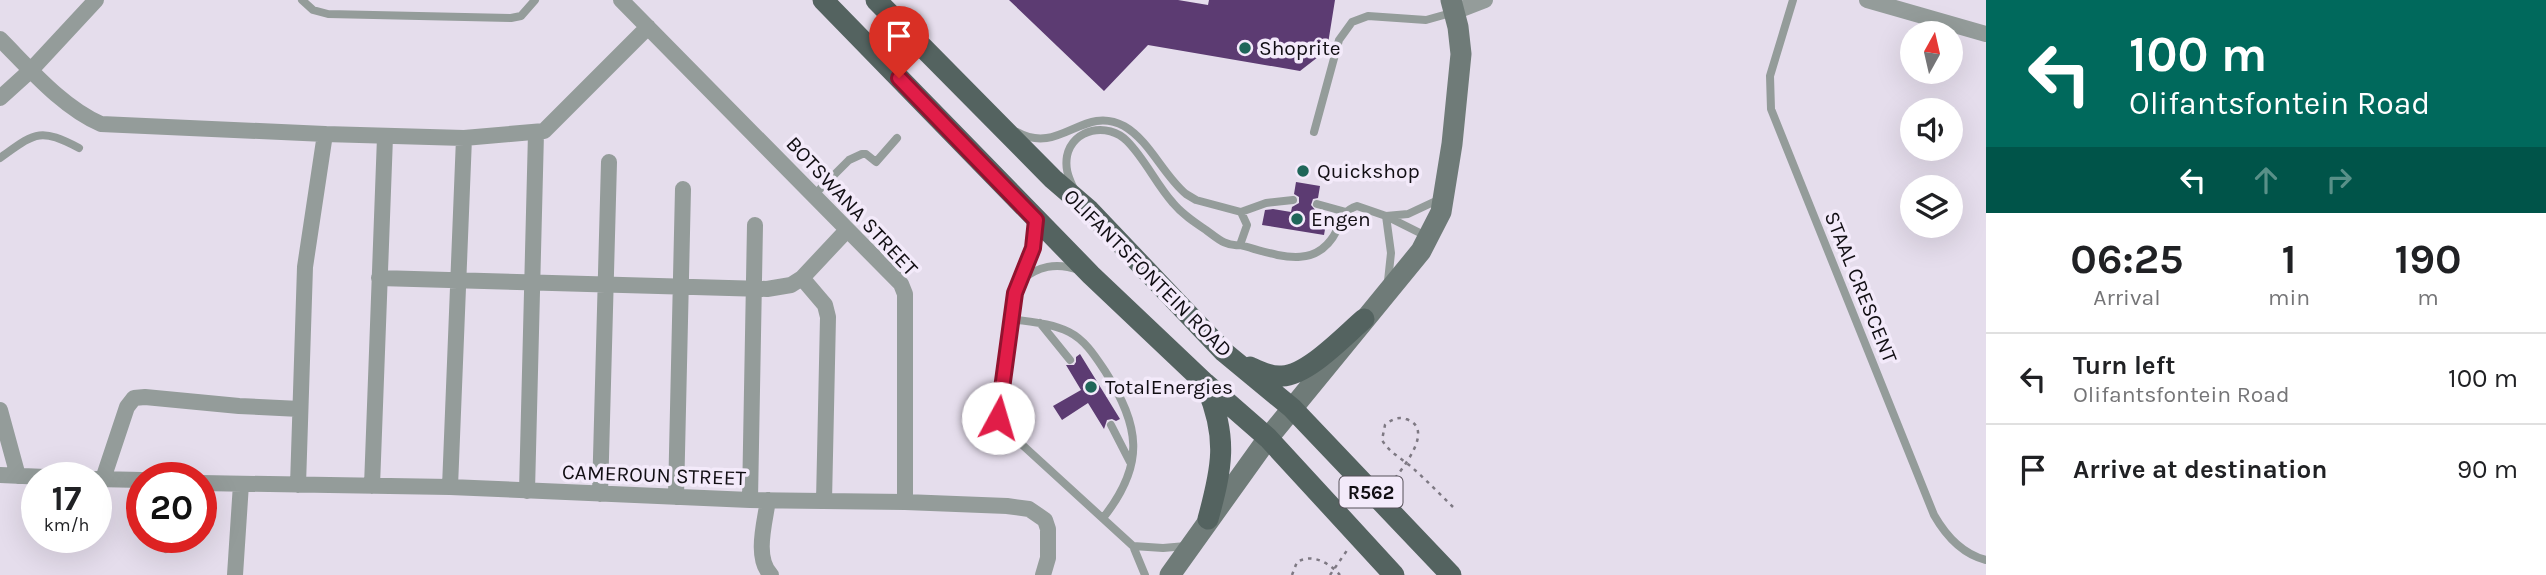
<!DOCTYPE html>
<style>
:root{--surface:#fff;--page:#f6f6f6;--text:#202124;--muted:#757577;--line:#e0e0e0}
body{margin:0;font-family:Karla,sans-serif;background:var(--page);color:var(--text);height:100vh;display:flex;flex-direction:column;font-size:26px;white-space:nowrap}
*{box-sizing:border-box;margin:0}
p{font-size:23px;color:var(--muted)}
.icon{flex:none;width:38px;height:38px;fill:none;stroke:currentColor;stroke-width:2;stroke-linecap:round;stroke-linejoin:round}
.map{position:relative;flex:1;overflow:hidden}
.panel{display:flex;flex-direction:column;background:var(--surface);width:560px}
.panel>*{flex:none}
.guide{background:#00695c;color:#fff;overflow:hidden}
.needle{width:46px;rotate:8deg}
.buttons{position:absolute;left:1900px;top:21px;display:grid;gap:14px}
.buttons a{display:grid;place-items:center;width:63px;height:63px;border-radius:50%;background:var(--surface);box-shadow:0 7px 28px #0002;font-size:35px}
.speed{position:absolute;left:21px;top:462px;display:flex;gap:14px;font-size:35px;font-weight:700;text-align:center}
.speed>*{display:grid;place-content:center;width:91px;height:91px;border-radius:50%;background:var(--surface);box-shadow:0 7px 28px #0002;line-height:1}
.speed small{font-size:18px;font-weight:400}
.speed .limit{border:10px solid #d22;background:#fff;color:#111}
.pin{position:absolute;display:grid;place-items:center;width:60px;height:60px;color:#fff;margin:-72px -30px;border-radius:50% 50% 50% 0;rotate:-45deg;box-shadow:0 0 7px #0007}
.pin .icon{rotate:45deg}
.me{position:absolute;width:77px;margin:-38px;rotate:6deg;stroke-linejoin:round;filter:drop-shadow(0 0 5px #0008)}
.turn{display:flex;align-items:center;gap:24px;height:147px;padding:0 28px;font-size:32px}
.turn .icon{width:91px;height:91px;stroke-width:2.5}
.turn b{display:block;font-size:49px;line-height:60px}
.lanes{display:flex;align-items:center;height:66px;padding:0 28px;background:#0003;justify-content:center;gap:35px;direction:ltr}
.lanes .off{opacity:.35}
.eta{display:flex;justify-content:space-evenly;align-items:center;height:119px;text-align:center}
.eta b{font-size:42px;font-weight:700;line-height:49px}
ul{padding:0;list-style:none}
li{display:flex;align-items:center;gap:21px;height:91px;padding:0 28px;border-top:2px solid var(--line)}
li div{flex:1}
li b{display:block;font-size:26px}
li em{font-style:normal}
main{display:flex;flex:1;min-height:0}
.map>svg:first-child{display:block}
</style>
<main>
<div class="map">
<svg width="1986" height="575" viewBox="0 0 1986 575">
<rect width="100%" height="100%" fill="#e5ddec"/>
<path fill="#5c3b72" d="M1009 0H1178L1208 5 1209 0H1335L1327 50 1300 71 1148 45 1104 91Z
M1296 182 1320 186 1318 198 1313 199 1311 205 1316 211 1315 216 1327 218 1324 235 1262 225 1265 210 1273 209 1291 212 1292 207 1299 203V197L1294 194Z
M1080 354 1120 419 1116 421 1112 419 1107 420 1104 429 1088 403 1062 420 1053 406 1081 390 1066 365H1074L1076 362V357Z"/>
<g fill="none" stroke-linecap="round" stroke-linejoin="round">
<path stroke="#7e7983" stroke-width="2.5" stroke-dasharray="3.5 5" stroke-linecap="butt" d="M1390 485C1400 471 1437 429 1406 419 1398 416 1391 420 1385 425L1382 440C1390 454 1405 460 1416 471 1429 483 1441 495 1453 507
M1292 575 1297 562C1313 553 1329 563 1340 575
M1330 575 1348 549"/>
<path stroke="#949c9a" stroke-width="8" d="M302 0 313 10 328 14 511 18 521 16 535 0
M1793 0 1770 76 1771 109 1934 515C1946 536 1962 554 1986 560
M1017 132C1060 156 1083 104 1124 126 1150 141 1163 175 1186 194L1196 200 1241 212 1247 225 1240 245C1226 247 1217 238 1206 230 1194 222 1182 214 1173 203 1156 184 1145 159 1127 141 1108 122 1073 128 1067 156 1065 168 1068 176 1073 187
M1314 132 1339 40 1352 22 1368 16 1426 20 1451 13
M0 158C35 133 39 127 79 148
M814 195 849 160 862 154H866L876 162 897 138
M1317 204 1346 212
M1241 212 1266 203 1293 200
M1035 224 1031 256 1016 288 998 418 1006 430 1133 546 1145 575
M1240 245C1275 254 1316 273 1337 230 1342 219 1344 210 1357 206L1386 216 1428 237
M1020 281C1038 266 1056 262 1079 270
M1388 281 1391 253 1386 216 1408 214 1440 199
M1011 319C1031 322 1051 323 1069 332 1085 340 1095 356 1105 371 1140 426 1146 464 1103 518
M1040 323 1070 360
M1111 425 1130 462
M158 537 166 549
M1133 546 1163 548 1186 546"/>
<path stroke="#949c9a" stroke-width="16" d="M621 0 901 284 905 294V502
M1867 0 1986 34
M1454 12 1485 0
M0 39C30 69 62 107 101 124L325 134 464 138 544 131 648 27
M0 98 31 70 96 0
M379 278 767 289 791 285 802 278
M0 410 18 476
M0 475 68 478
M96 479 142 480
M103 479 127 407 134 398 145 397 239 406 300 409
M201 483 450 487 750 500 905 502 1007 506 1029 509 1045 520 1048 529V558L1043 575
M298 485 305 267 325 134
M372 486 385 137
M450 487 464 138
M527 491 536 133
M600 494 609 162
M676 497 683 189
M750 500 755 225
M768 500C765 522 754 558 771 575
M824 501 828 317 825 305 802 278 847 230
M235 575 241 484"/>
<path stroke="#6f7b78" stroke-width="21" d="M1170 575 1268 438 1421 251 1441 212 1452 144 1461 54 1458 27 1451 0"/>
<path stroke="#546360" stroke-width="21" d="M823 0 1091 275 1205 383 1268 438 1394 575
M876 0 1053 179 1089 210 1224 352 1292 408 1451 575
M1250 367C1261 372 1271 377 1282 376 1308 375 1344 336 1364 319
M1207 388C1228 438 1222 468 1208 519"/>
</g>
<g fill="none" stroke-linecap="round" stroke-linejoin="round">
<g stroke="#92132f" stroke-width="18">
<path id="route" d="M899 78 1036 220 1033 248 1015 293 998 418"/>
</g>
<use href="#route" stroke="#e11d48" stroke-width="12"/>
</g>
<g fill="#1f6659" stroke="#f3eafa" stroke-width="2.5">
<circle cx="1245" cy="48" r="7"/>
<circle cx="1303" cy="171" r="7"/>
<circle cx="1297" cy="219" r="7"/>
<circle cx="1091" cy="387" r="7"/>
</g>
<g text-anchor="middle" stroke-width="7" stroke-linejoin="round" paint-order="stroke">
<rect fill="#f3eafa" stroke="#555058" stroke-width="2" x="1339.5" y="476.5" width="63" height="31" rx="5"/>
<g font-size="19" font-weight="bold" fill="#110e13">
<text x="1371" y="499">R562</text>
</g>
<g font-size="21" fill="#110e13" stroke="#f3eafa" text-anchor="start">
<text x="1259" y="55">Shoprite</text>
<text x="1317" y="178">Quickshop</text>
<text x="1311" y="226">Engen</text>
<text x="1105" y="394">TotalEnergies</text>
</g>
<g font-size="21" fill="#110e13" stroke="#f3eafa">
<text transform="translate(852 206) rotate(47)" y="7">BOTSWANA STREET</text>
<text transform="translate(1148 273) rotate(45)" y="7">OLIFANTSFONTEIN ROAD</text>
<text transform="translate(1861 287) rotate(68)" y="7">STAAL CRESCENT</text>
<text transform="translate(654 475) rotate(2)" y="7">CAMEROUN STREET</text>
</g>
</g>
</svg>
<div class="buttons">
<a><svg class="needle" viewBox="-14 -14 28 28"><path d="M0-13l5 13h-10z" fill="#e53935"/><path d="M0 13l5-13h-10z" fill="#757577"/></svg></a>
<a><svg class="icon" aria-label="sound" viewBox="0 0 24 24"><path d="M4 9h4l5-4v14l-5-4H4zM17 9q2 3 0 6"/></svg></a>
<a><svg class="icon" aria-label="layers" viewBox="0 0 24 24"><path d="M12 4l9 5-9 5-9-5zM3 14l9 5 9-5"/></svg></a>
</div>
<div class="speed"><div>17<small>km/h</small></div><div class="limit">20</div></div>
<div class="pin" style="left:899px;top:78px;background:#d93025"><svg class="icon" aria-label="arrive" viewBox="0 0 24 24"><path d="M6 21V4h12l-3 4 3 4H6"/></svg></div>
<svg class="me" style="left:998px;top:418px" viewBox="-20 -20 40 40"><circle r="19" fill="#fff"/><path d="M0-13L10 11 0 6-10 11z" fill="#e11d48"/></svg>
</div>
<section class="panel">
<div class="guide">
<div class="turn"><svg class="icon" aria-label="left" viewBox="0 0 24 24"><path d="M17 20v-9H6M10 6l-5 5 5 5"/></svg><div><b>100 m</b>Olifantsfontein Road</div></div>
<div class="lanes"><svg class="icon" aria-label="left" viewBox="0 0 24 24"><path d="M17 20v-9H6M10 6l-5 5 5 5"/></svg><svg class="icon off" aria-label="ahead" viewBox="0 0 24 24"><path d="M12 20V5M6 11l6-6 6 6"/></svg><svg class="icon off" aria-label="right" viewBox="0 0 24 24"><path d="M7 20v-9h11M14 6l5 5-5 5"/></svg></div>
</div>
<div class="eta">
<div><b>06:25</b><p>Arrival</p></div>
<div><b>1</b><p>min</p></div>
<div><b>190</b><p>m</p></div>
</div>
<ul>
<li><svg class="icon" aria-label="left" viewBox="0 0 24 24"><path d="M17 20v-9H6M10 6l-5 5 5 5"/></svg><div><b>Turn left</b><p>Olifantsfontein Road</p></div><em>100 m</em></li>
<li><svg class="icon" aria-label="arrive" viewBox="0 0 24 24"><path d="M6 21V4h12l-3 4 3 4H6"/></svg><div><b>Arrive at destination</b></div><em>90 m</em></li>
</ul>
</section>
</main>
